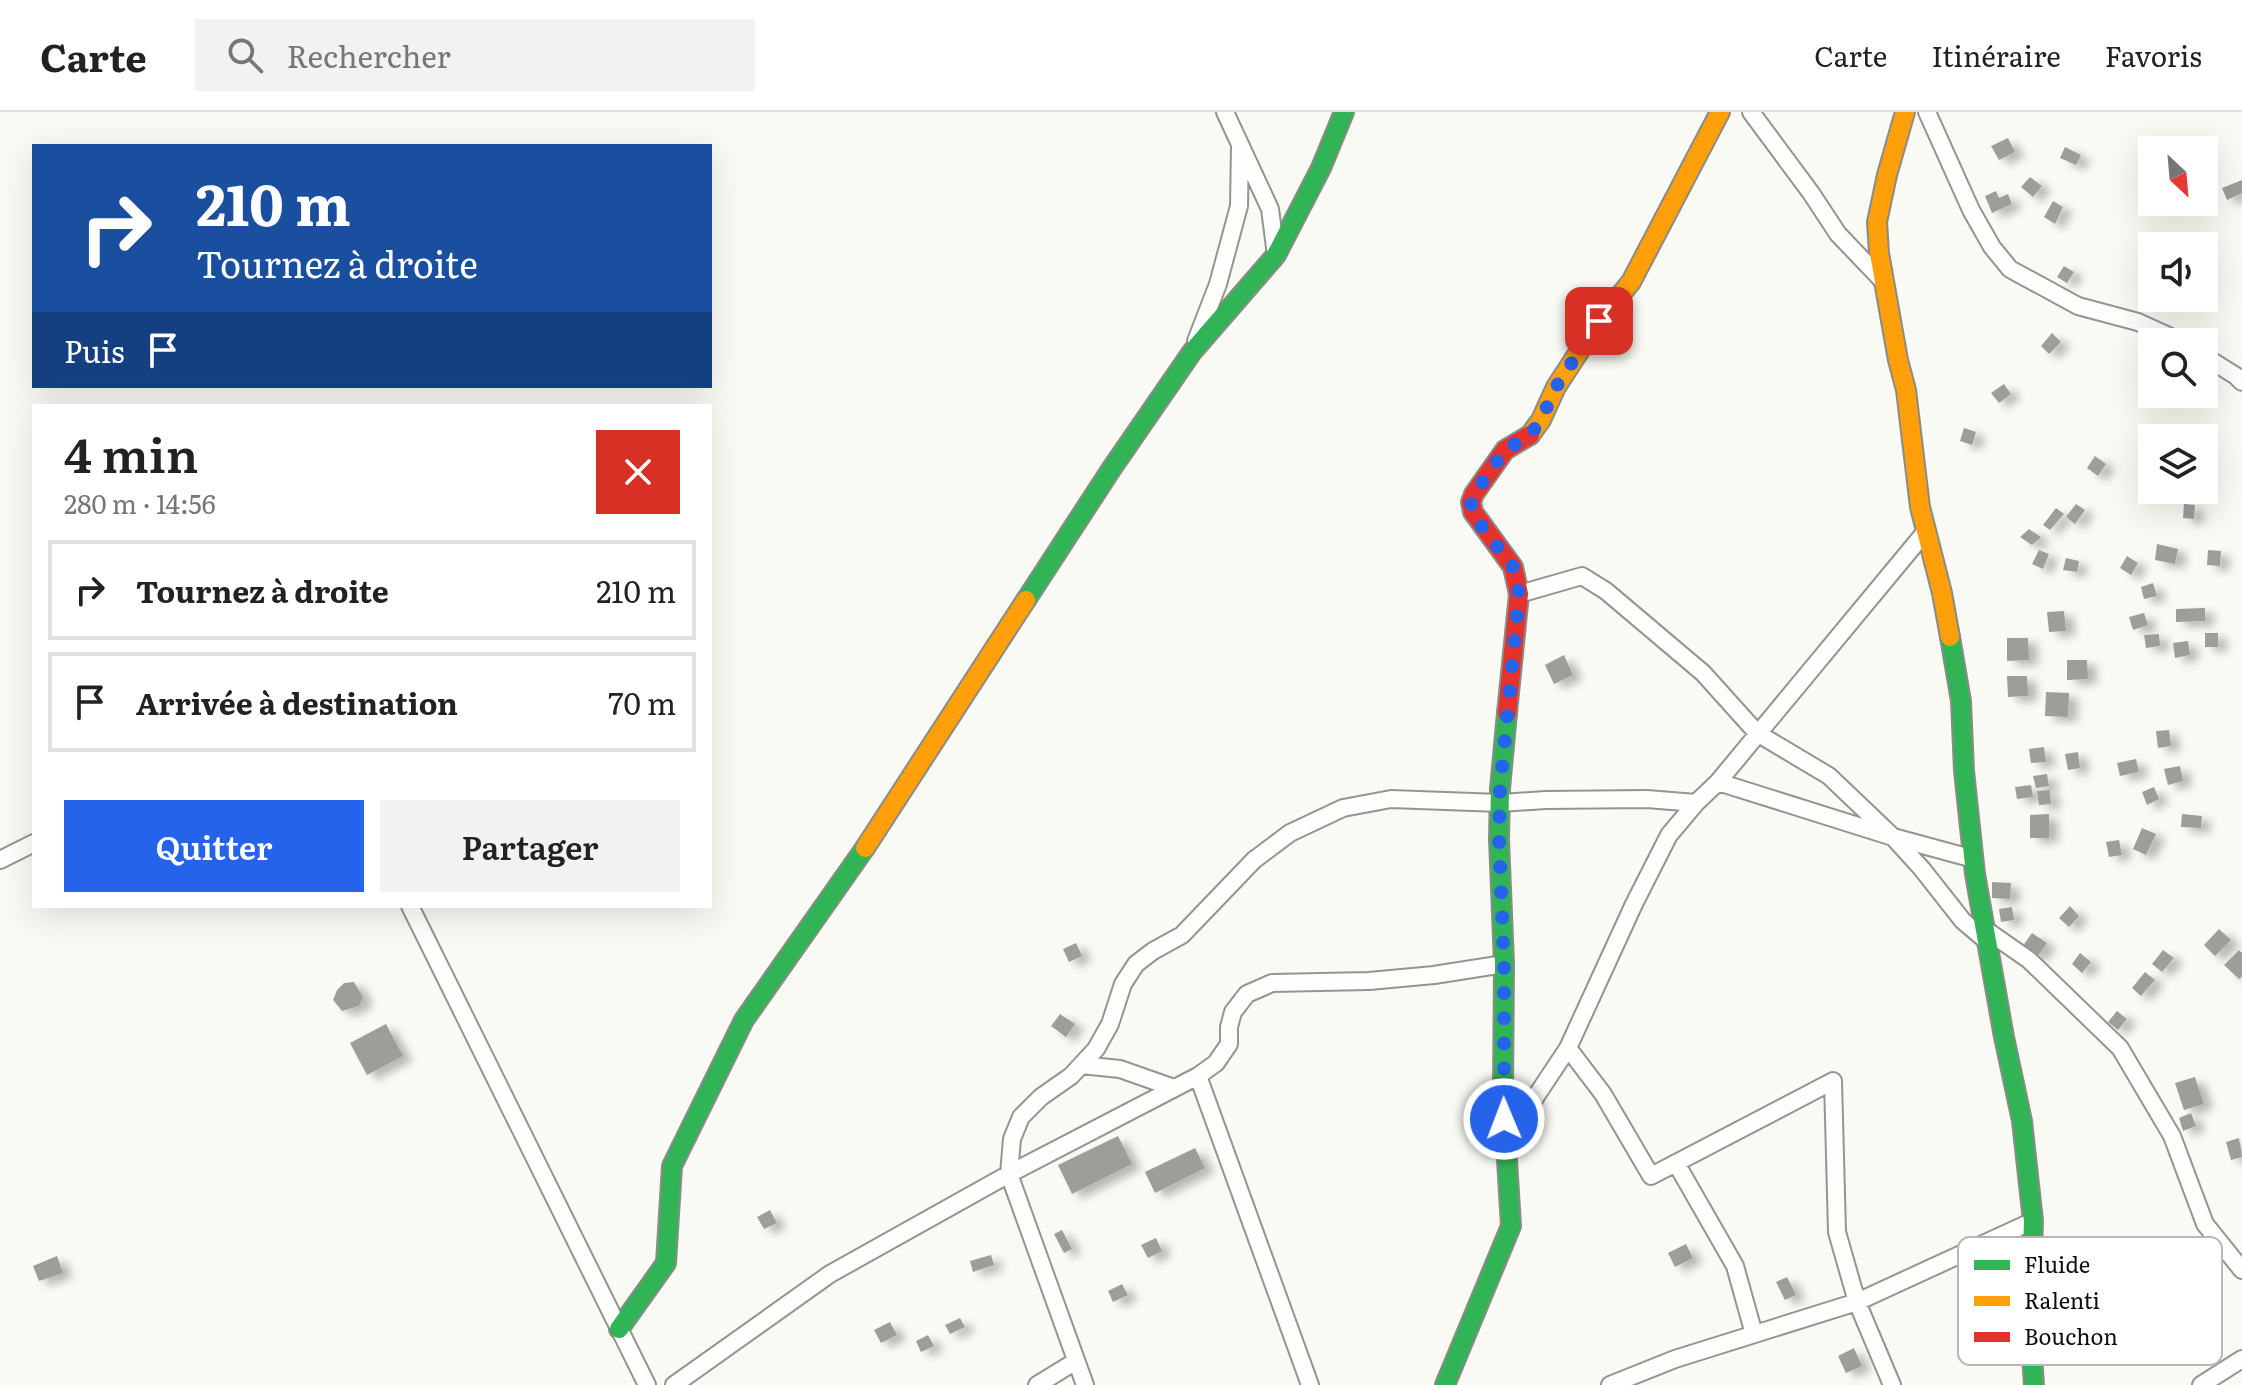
<!DOCTYPE html>
<html lang="fr">
<meta charset="utf-8">
<style>
:root{--surface:#fff;--page:#f2f2f2;--text:#222;--muted:#767676;--line:#e0e0e0;--accent:#2563eb}
body{margin:0;font-family:Literata,serif;background:var(--page);color:var(--text);height:100vh;display:flex;flex-direction:column;font-size:30px;white-space:nowrap}
*{box-sizing:border-box;margin:0}
p{font-size:26px;color:var(--muted)}
.icon{flex:none;width:44px;height:44px;fill:none;stroke:currentColor;stroke-width:2;stroke-linecap:round;stroke-linejoin:round}
.map{position:relative;flex:1;overflow:hidden}
.sheet{position:absolute;left:32px;top:292px;width:680px;height:504px;display:flex;flex-direction:column;background:var(--surface);border-radius:0px;box-shadow:0 8px 32px #0002}
.sheet>*{flex:none}
.hud{position:absolute;left:32px;top:32px;width:680px;height:244px;border-radius:0px;box-shadow:0 8px 32px #0002;background:#1a4fa0;color:#fff;overflow:hidden}
.needle{width:52px;rotate:154deg}
.buttons{position:absolute;left:2138px;top:24px;display:grid;gap:16px}
.buttons a{display:grid;place-items:center;width:80px;height:80px;border-radius:0px;background:var(--surface);box-shadow:0 8px 32px #0002;font-size:40px}
.pin{position:absolute;display:grid;place-items:center;width:68px;height:68px;color:#fff;margin:-34px;border-radius:16px;box-shadow:0 4px 12px #0006}
.me{position:absolute;width:88px;margin:-44px;rotate:359deg;stroke-linejoin:round;filter:drop-shadow(0 0 6px #0008)}
.turn{display:flex;align-items:center;gap:28px;height:168px;padding:0 32px;font-size:36px}
.turn .icon{width:104px;height:104px;stroke-width:2.5}
.turn b{display:block;font-size:56px;line-height:68px}
.then{display:flex;align-items:center;height:76px;padding:0 32px;background:#0003;gap:16px;font-size:30px}
.round{display:grid;place-items:center;flex:none;width:84px;height:84px;border-radius:0px;background:var(--page)}
.overview{display:flex;align-items:center;justify-content:space-between;height:136px;padding:0 32px}
h1{font-size:48px;font-weight:600;line-height:60px}
.action{display:flex;gap:16px;margin-top:auto;padding:16px 32px}
.action a{flex:1;height:92px;border-radius:0px;background:var(--accent);color:#fff;font-size:32px;font-weight:600;line-height:92px;text-align:center}
.action a+a{background:var(--page);color:var(--text)}
ul{padding:0;list-style:none}
li{display:flex;align-items:center;gap:24px;height:100px;margin:0 16px 12px;padding:0 16px;border:4px solid var(--line);border-radius:0px}
li div{flex:1}
li b{display:block;font-size:30px}
li em{font-style:normal}
header{display:flex;align-items:center;gap:48px;box-sizing:border-box;height:112px;padding:0 40px;background:var(--surface);border-bottom:2px solid var(--line)}
header strong{font-size:38px}
nav{display:flex;gap:44px;margin-inline-start:auto;font-size:28px}
.search{width:560px;height:72px;background:var(--page);display:flex;align-items:center;gap:20px;box-sizing:border-box;padding:0 28px;border-radius:0px;color:var(--muted);font-size:30px}
.map>svg:first-child{display:block}
</style>
<header>
<strong>Carte</strong>
<div class="search"><svg class="icon" aria-label="search" viewBox="0 0 24 24"><circle cx="10" cy="10" r="6"/><path d="M15 15l6 6"/></svg>Rechercher</div>
<nav><a>Carte</a><a>Itinéraire</a><a>Favoris</a></nav>
</header>
<div class="map">
<svg width="2242" height="1273" viewBox="0 0 2242 1273">
<defs>
<filter id="shadow"><feDropShadow dx="9" dy="5" stdDeviation="4" flood-color="#0004"/></filter>
</defs>
<rect width="100%" height="100%" fill="#fafaf4"/>
<path fill="#9e9d99" filter="url(#shadow)" d="M2008 26 2015 40 1999 48 1991 34Z
M2065 35 2081 43 2076 53 2060 46Z
M2030 65 2042 74 2033 85 2021 75Z
M2242 68V81L2227 88 2222 76Z
M1996 79 1999 86 2008 82 2012 92 1992 101 1985 84Z
M2053 89 2063 95 2055 112 2044 105Z
M2064 154 2074 160 2067 171 2057 165Z
M2052 221 2061 230 2049 242 2041 234Z
M2004 272 2011 282 1999 291 1991 281Z
M1964 316 1976 320 1972 333 1960 329Z
M2095 344 2106 352 2098 364 2087 356Z
M2076 392 2085 398 2075 412 2066 405Z
M2184 392 2195 393 2194 407 2183 406Z
M2056 396 2064 402 2050 418 2043 413Z
M2029 417 2041 425 2032 433 2020 425Z
M2157 432 2178 437 2175 452 2155 448Z
M2039 438 2049 442 2043 457 2032 452Z
M2208 438 2221 439 2220 454 2207 453Z
M2127 444 2138 451 2131 463 2120 456Z
M2066 446 2079 449 2077 460 2063 458Z
M2153 471 2157 484 2144 487 2141 475Z
M2205 496V509L2176 510V497Z
M2064 499 2066 519 2049 520 2047 500Z
M2144 501 2148 513 2133 518 2129 505Z
M2205 521H2218V535H2205Z
M2159 522 2160 534 2146 536 2144 523Z
M2007 526H2028L2029 548 2007 549Z
M2188 529 2190 543 2175 546 2173 531Z
M1564 543 1573 563 1554 572 1545 553Z
M2067 548H2087L2088 567 2067 568Z
M2007 564H2027L2028 584 2008 585Z
M2046 580 2069 581 2068 605 2045 604Z
M2169 618 2171 634 2158 636 2156 619Z
M2044 635 2046 650 2031 651 2029 637Z
M2078 640 2080 656 2068 658 2065 642Z
M2136 647 2139 660 2120 664 2117 651Z
M2180 654 2183 669 2168 673 2164 657Z
M2047 662 2049 674 2036 676 2033 664Z
M2031 673 2033 685 2017 687 2015 675Z
M2154 675 2159 687 2147 693 2142 680Z
M2050 678 2051 692 2039 693 2037 679Z
M2049 702V726H2030V703Z
M2182 702 2202 704 2201 716 2181 715Z
M2142 716 2156 722 2146 743 2133 737Z
M2119 728 2122 743 2109 745 2106 730Z
M1992 770 2011 771 2010 787 1992 786Z
M2070 794 2079 804 2069 815 2059 806Z
M2012 795 2014 808 2001 810 1999 797Z
M2219 817 2231 828 2215 844 2204 833Z
M2032 821 2047 831 2037 845 2022 835Z
M1076 831 1082 844 1069 850 1063 837Z
M2163 838 2174 846 2162 860 2152 852Z
M2239 838 2242 841V864L2239 867 2224 853Z
M2080 841 2091 850 2082 861 2072 852Z
M2145 860 2155 868 2141 884 2132 876Z
M354 870 363 885 359 894 342 899 333 888 337 878 344 871Z
M2117 899 2127 907 2118 918 2108 910Z
M1060 902 1075 912 1066 925 1051 914Z
M386 912 403 944 367 963 350 931Z
M2195 965 2204 992 2184 998 2175 971Z
M2191 1001 2196 1014 2183 1019 2179 1006Z
M1118 1024 1132 1052 1072 1082 1058 1053Z
M2239 1026 2242 1045 2231 1048 2226 1030Z
M1195 1036 1205 1056 1155 1081 1145 1060Z
M770 1098 777 1111 764 1117 757 1105Z
M1062 1118 1072 1137 1064 1141 1054 1122Z
M1156 1126 1162 1139 1148 1146 1141 1133Z
M1686 1132 1693 1146 1675 1155 1668 1141Z
M991 1143 994 1153 973 1160 970 1149Z
M57 1144 63 1161 39 1169 33 1154Z
M1787 1165 1796 1183 1785 1188 1776 1170Z
M1122 1172 1128 1183 1113 1190 1108 1179Z
M960 1206 965 1215 950 1222 945 1213Z
M890 1210 897 1223 881 1231 874 1218Z
M928 1223 934 1234 921 1240 916 1229Z
M1854 1236 1862 1254 1846 1261 1838 1244Z"/>
<g fill="none" stroke-linecap="round" stroke-linejoin="round">
<g stroke="#949492" stroke-width="20">
<path id="street" d="M1225 0 1270 97 1276 143
M1751 0 1811 81 1838 122 1883 169
M1927 0 1971 98 1992 135 2010 157 2078 194 2138 210 2182 230
M1196 229 1218 172 1239 94 1240 34
M2204 244 2236 264 2242 270
M1519 482 1582 464 1606 479 1703 561 1757 621 1829 664 1893 725 1922 757 1963 809 1989 831
M1718 670 1893 725 1974 747
M0 748 34 731
M410 794 647 1273
M1986 818 2029 848 2120 936 2172 1024 2205 1112 2242 1158
M1568 936 1603 982 1651 1064 1833 969 1837 1120 1857 1190 1892 1273
M1081 953 1120 957 1174 976
M1198 964 1310 1273
M1505 1031 1568 936 1634 792 1669 723 1696 691 1718 670 1926 419
M1676 1051 1735 1154 1754 1222
M674 1273 830 1162 1009 1062 1198 964 1216 951 1229 932V915L1233 900 1247 882 1272 871 1369 869 1434 863 1504 852
M1037 1273 1076 1249
M1085 1273 1009 1062 1012 1027 1021 1005 1041 985 1071 964 1096 937 1110 912 1123 872 1136 852 1153 839 1182 823 1254 748 1290 721 1343 696 1391 687 1500 691 1545 688 1647 687 1696 691
M1610 1273 1675 1247 1857 1190 2033 1109
M2201 1273 2242 1247"/>
</g>
<g stroke="#8b8b88" stroke-width="22">
<path id="fast" d="M1026 488 1112 356 1192 240 1276 143 1321 56 1344 0
M1950 525 1961 589 1964 659 1975 762 2004 925 2022 1009 2033 1109 2030 1215 2034 1273
M619 1217 666 1151 672 1054 744 908 865 736
M1445 1273 1511 1114 1503 982 1504 852 1499 727 1500 677 1507 601"/>
</g>
<g stroke="#8b8b88" stroke-width="22">
<path id="slow" d="M1905 0 1887 63 1877 110 1879 141 1898 248 1906 278 1920 395 1942 481 1950 525
M1530 323 1541 308 1556 275 1599 209 1631 170 1720 0
M865 736 1026 488"/>
</g>
<g stroke="#8b8b88" stroke-width="22">
<path id="jam" d="M1507 601 1519 482 1513 455 1473 400 1471 390 1474 382 1505 338 1530 323"/>
</g>
<use href="#street" stroke="#fefefd" stroke-width="16"/>
<use href="#fast" stroke="#30b455" stroke-width="18"/>
<use href="#slow" stroke="#ff9f0a" stroke-width="18"/>
<use href="#jam" stroke="#e5322d" stroke-width="18"/>
</g>
<g fill="none" stroke-linecap="round" stroke-linejoin="round">
<path stroke="#2563eb" stroke-width="14" stroke-dasharray="0 25.2" d="M1504 1007V852L1499 727 1500 677 1519 482 1513 455 1482 415 1473 400 1471 390 1474 382 1505 338 1530 323 1541 308 1556 275 1599 209"/>
</g>
<rect x="1958" y="1125" width="264" height="128" rx="12" fill="#fff" stroke="#b7b7b7" stroke-width="2"/>
<rect x="1974" y="1148" width="36" height="10" fill="#30b455"/>
<rect x="1974" y="1184" width="36" height="10" fill="#ff9f0a"/>
<rect x="1974" y="1220" width="36" height="10" fill="#e5322d"/>
<g font-size="22" fill="#0e0e0e">
<text x="2024" y="1161">Fluide</text>
<text x="2024" y="1197">Ralenti</text>
<text x="2024" y="1233">Bouchon</text>
</g>
</svg>
<div class="buttons">
<a><svg class="needle" viewBox="-14 -14 28 28"><path d="M0-13l5 13h-10z" fill="#e53935"/><path d="M0 13l5-13h-10z" fill="#767676"/></svg></a>
<a><svg class="icon" aria-label="sound" viewBox="0 0 24 24"><path d="M4 9h4l5-4v14l-5-4H4zM17 9q2 3 0 6"/></svg></a>
<a><svg class="icon" aria-label="search" viewBox="0 0 24 24"><circle cx="10" cy="10" r="6"/><path d="M15 15l6 6"/></svg></a>
<a><svg class="icon" aria-label="layers" viewBox="0 0 24 24"><path d="M12 4l9 5-9 5-9-5zM3 14l9 5 9-5"/></svg></a>
</div>
<div class="pin" style="left:1599px;top:209px;background:#d93025"><svg class="icon" aria-label="arrive" viewBox="0 0 24 24"><path d="M6 21V4h12l-3 4 3 4H6"/></svg></div>
<svg class="me" style="left:1504px;top:1007px" viewBox="-20 -20 40 40"><circle r="17" fill="#2563eb" stroke="#fff" stroke-width="3"/><path d="M0-11L8 9 0 5-8 9z" fill="#fff"/></svg>
<div class="hud">
<div class="turn"><svg class="icon" aria-label="right" viewBox="0 0 24 24"><path d="M7 20v-9h11M14 6l5 5-5 5"/></svg><div><b>210 m</b>Tournez à droite</div></div>
<div class="then">Puis<svg class="icon" aria-label="arrive" viewBox="0 0 24 24"><path d="M6 21V4h12l-3 4 3 4H6"/></svg></div>
</div>
<section class="sheet">
<div class="overview"><div><h1>4 min</h1><p>280 m · 14:56</p></div><a class="round" style="background:#d93025;color:#fff"><svg class="icon" aria-label="close" viewBox="0 0 24 24"><path d="M6 6l12 12M18 6L6 18"/></svg></a></div>
<ul>
<li><svg class="icon" aria-label="right" viewBox="0 0 24 24"><path d="M7 20v-9h11M14 6l5 5-5 5"/></svg><div><b>Tournez à droite</b></div><em>210 m</em></li>
<li><svg class="icon" aria-label="arrive" viewBox="0 0 24 24"><path d="M6 21V4h12l-3 4 3 4H6"/></svg><div><b>Arrivée à destination</b></div><em>70 m</em></li>
</ul>
<div class="action"><a>Quitter</a><a>Partager</a></div>
</section>
</div>
